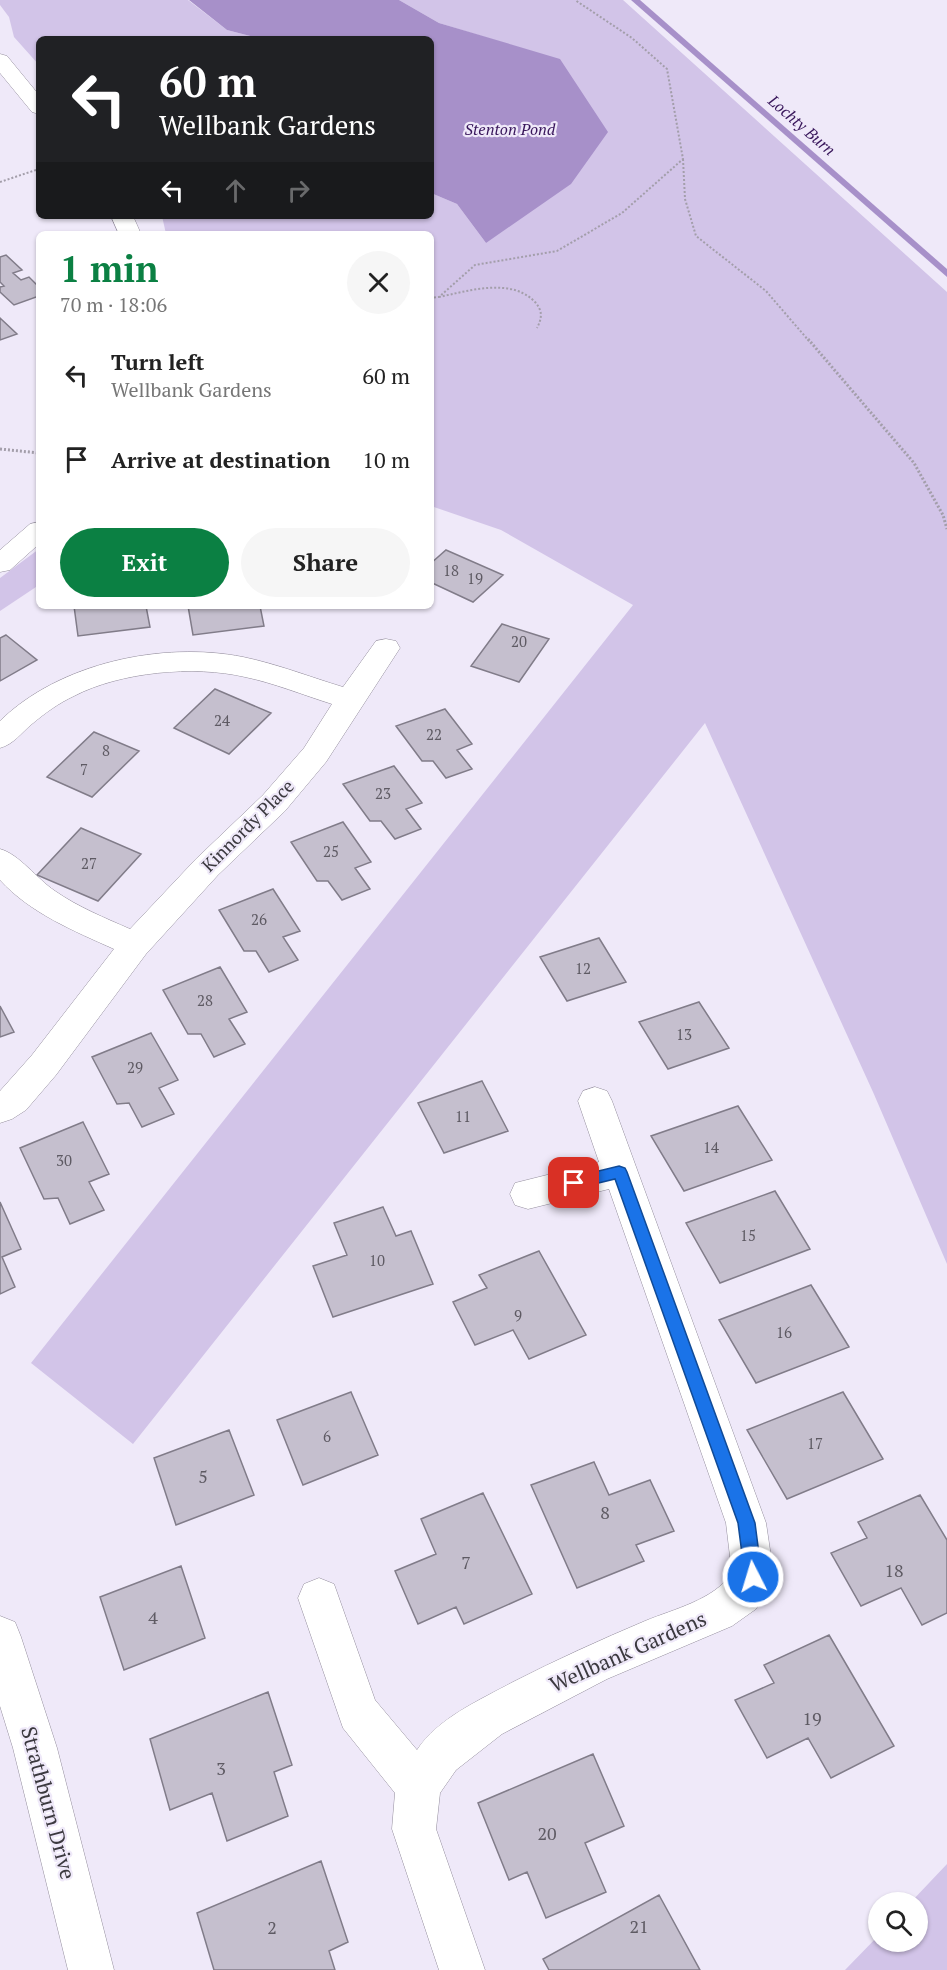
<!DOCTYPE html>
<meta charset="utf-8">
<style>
:root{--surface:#fff;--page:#f6f6f6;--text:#222;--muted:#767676;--accent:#0b8043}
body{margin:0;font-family:"PT Serif",serif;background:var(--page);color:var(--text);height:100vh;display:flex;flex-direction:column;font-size:22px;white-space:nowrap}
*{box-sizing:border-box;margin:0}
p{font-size:20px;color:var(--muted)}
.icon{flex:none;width:33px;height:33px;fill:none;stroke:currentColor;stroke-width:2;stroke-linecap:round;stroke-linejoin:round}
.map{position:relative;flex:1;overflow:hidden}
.sheet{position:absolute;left:36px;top:231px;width:398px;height:378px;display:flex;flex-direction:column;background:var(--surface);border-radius:9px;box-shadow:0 2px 4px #0004}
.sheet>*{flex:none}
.hud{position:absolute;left:36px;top:36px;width:398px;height:183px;border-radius:9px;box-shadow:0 2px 4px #0004;background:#202124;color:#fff;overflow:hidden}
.tools{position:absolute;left:868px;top:1892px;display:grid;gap:12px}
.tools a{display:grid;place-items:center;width:60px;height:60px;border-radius:50%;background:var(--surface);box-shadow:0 2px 4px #0004;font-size:30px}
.pin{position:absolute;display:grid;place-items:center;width:51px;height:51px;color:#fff;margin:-26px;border-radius:12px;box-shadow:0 3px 9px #0006}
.me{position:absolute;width:66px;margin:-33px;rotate:355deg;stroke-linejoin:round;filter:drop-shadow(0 0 4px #0008)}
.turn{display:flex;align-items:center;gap:21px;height:126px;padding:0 24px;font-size:27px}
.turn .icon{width:78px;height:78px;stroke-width:2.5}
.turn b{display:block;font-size:42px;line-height:51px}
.lanes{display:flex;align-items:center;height:57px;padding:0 24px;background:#0003;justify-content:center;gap:30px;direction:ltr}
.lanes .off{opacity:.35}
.round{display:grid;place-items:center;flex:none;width:63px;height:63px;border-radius:32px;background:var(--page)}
.head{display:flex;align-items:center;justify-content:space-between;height:102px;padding:0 24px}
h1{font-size:36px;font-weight:700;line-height:45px;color:var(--accent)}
.action{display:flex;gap:12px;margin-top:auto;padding:12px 24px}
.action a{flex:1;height:69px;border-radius:36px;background:var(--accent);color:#fff;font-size:24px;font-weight:700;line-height:69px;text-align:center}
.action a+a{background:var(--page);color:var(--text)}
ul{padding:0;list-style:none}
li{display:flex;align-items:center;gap:18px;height:84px;padding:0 24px}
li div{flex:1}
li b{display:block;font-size:22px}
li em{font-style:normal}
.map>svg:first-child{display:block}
</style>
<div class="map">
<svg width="947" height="1970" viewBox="0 0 947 1970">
<rect width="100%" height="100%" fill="#efe9f9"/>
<path fill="#d2c4e8" d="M0 0H188L227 30 262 39H39V65L14 37 9 17 0 5Z
M399 0H623L947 292V1264L873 1092 705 723 133 1444 31 1363 633 605 501 530 431 506 430 234H166L162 216H430L431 193 457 204 486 243 560 60 439 23Z
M39 549V585L0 611V578Z
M947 1864V1970H845L879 1935V1941H918V1902H911Z"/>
<path fill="#a790c9" d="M189 0H399L439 23 560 59 608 132 571 184 486 243 457 204 431 193 430 39H262L227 30Z"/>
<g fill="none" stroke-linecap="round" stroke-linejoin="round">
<path fill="#a790c9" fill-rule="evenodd" d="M631 0H640L947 269V277Z"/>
</g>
<path fill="#c5bfce" stroke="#817c89" stroke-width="1.5" d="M6 255 22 270 13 273 21 280 29 277 39 287V296L14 305 0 292V287L4 286 0 282V257Z
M0 318 17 334 0 340Z
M446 550 503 575 473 602 430 582V564Z
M74 606H146L150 627 78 636Z
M188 606H260L264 626 193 635Z
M502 624 549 639 519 682 471 666Z
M6 635 37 660 0 681V638Z
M215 689 271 713 229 754 174 728Z
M445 709 472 744 457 750 472 769 446 778 433 761H422L396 726Z
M94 732 139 751 92 797 47 777Z
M394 766 422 803 406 809 421 829 395 839 381 821H370L343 784Z
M343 822 371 862 355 868 370 889 342 900 328 881H317L291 842Z
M81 828 141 854 98 901 37 875Z
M273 889 300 931 283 937 298 960 269 972 256 951H244L219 910Z
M599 938 626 982 567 1001 540 957Z
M220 967 247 1012 229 1019 245 1044 214 1057 201 1034H188L163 990Z
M699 1002 729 1048 668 1069 639 1022Z
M0 1006 14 1032 0 1037Z
M151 1033 178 1080 159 1088 174 1114 142 1127 129 1103 117 1104 92 1057Z
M482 1081 508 1131 444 1153 418 1103Z
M738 1106 772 1160 684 1191 651 1136Z
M83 1122 109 1174 89 1182 104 1210 70 1224 58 1198 44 1199 20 1148Z
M775 1191 810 1249 720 1283 686 1223Z
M0 1202 21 1249 2 1257 15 1287 0 1294Z
M383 1207 396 1236 411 1231 433 1284 333 1317 313 1266 347 1255 334 1223Z
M539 1251 586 1335 529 1359 513 1330 475 1345 453 1302 487 1288 479 1275Z
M811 1285 849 1347 756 1383 719 1320Z
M351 1392 378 1455 303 1485 277 1420Z
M843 1392 883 1459 787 1499 747 1430Z
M229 1430 254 1495 176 1525 154 1458Z
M594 1462 609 1495 650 1480 674 1531 636 1545 644 1561 577 1588 531 1485Z
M483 1493 532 1594 464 1624 456 1607 418 1624 395 1571 436 1554 421 1519Z
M920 1495 947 1540V1613L922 1625 901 1588 861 1606 831 1553 867 1538 858 1522Z
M181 1566 205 1638 124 1670 100 1597Z
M829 1635 894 1746 831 1778 808 1738 767 1758 735 1700 774 1683 764 1665Z
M268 1692 292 1765 274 1772 288 1816 227 1841 212 1793 170 1810 150 1739Z
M593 1754 624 1826 585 1843 606 1892 546 1918 527 1872 509 1880 478 1803Z
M321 1861 348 1942 329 1951 335 1970H214L197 1913Z
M659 1895 700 1970H549L543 1959Z"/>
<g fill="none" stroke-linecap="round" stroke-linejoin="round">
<g stroke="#948e9d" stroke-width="1">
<path id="street" d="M0 54 7 56 39 95V114L32 112 0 73Z
M111 216H133L141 234H119Z
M39 522V544L10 570 0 572V550L30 524Z
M386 639 396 641 400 648 326 762 285 811 218 875 146 954 56 1075 26 1110 12 1119 0 1123V1091L32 1055 114 949C74 931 30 913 0 880V849C19 854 37 879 55 891 78 907 105 918 130 929L196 859 263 795 304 748 332 704C303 695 274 683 245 677 194 665 120 672 74 696 59 703 45 713 32 724 21 733 14 744 0 748V721C59 663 163 641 243 657 277 664 310 677 343 687L376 641Z
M595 1087 607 1091 612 1101 766 1523 774 1577 756 1609 732 1626 607 1679 502 1734 456 1770 440 1793 436 1829 485 1970H439L392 1829 395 1793 343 1728 298 1598 304 1584 319 1578 334 1584 375 1700 417 1750C438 1718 480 1700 513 1682 556 1660 600 1640 645 1621 674 1609 714 1600 732 1573L726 1523 609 1189 528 1209 515 1205 510 1194 515 1183 599 1162 578 1101 583 1091Z
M0 1616 15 1622 21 1637 57 1748 114 1970H68L13 1748 0 1706Z"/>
</g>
<path stroke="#a39eaa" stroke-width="2" stroke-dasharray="2 2" stroke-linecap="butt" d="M683 159 685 199 696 236 766 291 809 341
M0 182 39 169
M439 297C468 291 511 277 535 302 543 311 542 318 537 328
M430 298 439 297 475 265 557 251 622 213 683 159 667 69 632 38 575 0"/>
<path stroke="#a39eaa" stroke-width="3" stroke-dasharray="2 2" stroke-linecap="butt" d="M808 339 914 463 943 515 947 529
M0 449 39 453"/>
<use href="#street" fill="#fff" fill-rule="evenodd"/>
</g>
<path fill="#1a73e8" stroke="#114b97" stroke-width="1.5" d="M619 1166 625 1168 627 1172 755 1523 762 1577 759 1583 753 1585 747 1583 745 1577 738 1523 615 1179 574 1189 569 1187 566 1183 569 1179 574 1177Z"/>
<g text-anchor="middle" stroke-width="4.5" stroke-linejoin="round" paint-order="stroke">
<g font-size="15" fill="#5e5a63">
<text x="451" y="576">18</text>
<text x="475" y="584">19</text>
<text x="519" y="647">20</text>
<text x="222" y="726">24</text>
<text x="434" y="740">22</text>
<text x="106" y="756">8</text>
<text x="84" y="775">7</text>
<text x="383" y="799">23</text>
<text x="331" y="857">25</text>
<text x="89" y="869">27</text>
<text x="259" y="925">26</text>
<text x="583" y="974">12</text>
<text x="205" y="1006">28</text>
<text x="684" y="1040">13</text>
<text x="135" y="1073">29</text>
<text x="463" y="1122">11</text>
<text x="711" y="1153">14</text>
<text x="64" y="1166">30</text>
<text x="748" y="1241">15</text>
<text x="377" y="1266">10</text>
<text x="518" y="1321">9</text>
<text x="784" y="1338">16</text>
<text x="327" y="1442">6</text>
<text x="815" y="1449">17</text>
</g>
<g font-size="16" font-style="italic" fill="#38165b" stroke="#efe9f9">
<text transform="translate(802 125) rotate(41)" y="6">Lochty Burn</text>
<text x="510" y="135">Stenton Pond</text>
</g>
<g font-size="18" fill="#3b393f" stroke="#efe9f9">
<text transform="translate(248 826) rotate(-45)" y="6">Kinnordy Place</text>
</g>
<g font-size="18" fill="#5e5a63">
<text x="203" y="1483">5</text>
<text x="605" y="1519">8</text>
<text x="466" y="1569">7</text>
<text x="894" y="1577">18</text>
<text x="153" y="1624">4</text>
<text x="812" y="1725">19</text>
<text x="221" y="1775">3</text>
<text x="547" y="1840">20</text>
<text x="639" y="1933">21</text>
<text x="272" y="1934">2</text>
</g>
<g font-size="21" fill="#3b393f" stroke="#efe9f9">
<text transform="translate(628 1652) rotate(-24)" y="7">Wellbank Gardens</text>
<text transform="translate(48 1803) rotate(75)" y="7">Strathburn Drive</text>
</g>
</g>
</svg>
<div class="tools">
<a><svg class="icon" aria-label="search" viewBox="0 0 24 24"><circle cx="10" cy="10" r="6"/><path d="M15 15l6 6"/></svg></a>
</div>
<div class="pin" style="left:574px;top:1183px;background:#d93025"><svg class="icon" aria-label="arrive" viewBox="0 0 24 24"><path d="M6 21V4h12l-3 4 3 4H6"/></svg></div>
<svg class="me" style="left:753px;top:1577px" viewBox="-20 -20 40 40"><circle r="17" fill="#1a73e8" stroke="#fff" stroke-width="3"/><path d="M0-11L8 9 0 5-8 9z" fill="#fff"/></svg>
<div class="hud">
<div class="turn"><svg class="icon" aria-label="left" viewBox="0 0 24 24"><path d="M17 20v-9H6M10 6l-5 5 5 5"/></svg><div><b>60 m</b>Wellbank Gardens</div></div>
<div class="lanes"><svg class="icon" aria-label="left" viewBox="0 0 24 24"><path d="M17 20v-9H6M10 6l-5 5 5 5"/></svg><svg class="icon off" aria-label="ahead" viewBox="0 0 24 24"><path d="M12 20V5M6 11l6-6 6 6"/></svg><svg class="icon off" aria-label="right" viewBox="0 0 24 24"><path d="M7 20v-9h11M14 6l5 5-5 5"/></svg></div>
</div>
<section class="sheet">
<div class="head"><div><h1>1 min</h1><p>70 m · 18:06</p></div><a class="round"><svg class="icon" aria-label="close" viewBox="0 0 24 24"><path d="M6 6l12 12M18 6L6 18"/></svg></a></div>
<ul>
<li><svg class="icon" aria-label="left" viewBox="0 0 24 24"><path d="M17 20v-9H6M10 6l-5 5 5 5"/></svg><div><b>Turn left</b><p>Wellbank Gardens</p></div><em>60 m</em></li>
<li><svg class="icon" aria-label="arrive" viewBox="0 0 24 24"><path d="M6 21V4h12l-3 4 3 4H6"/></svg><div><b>Arrive at destination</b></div><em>10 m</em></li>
</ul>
<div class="action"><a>Exit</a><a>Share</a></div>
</section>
</div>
